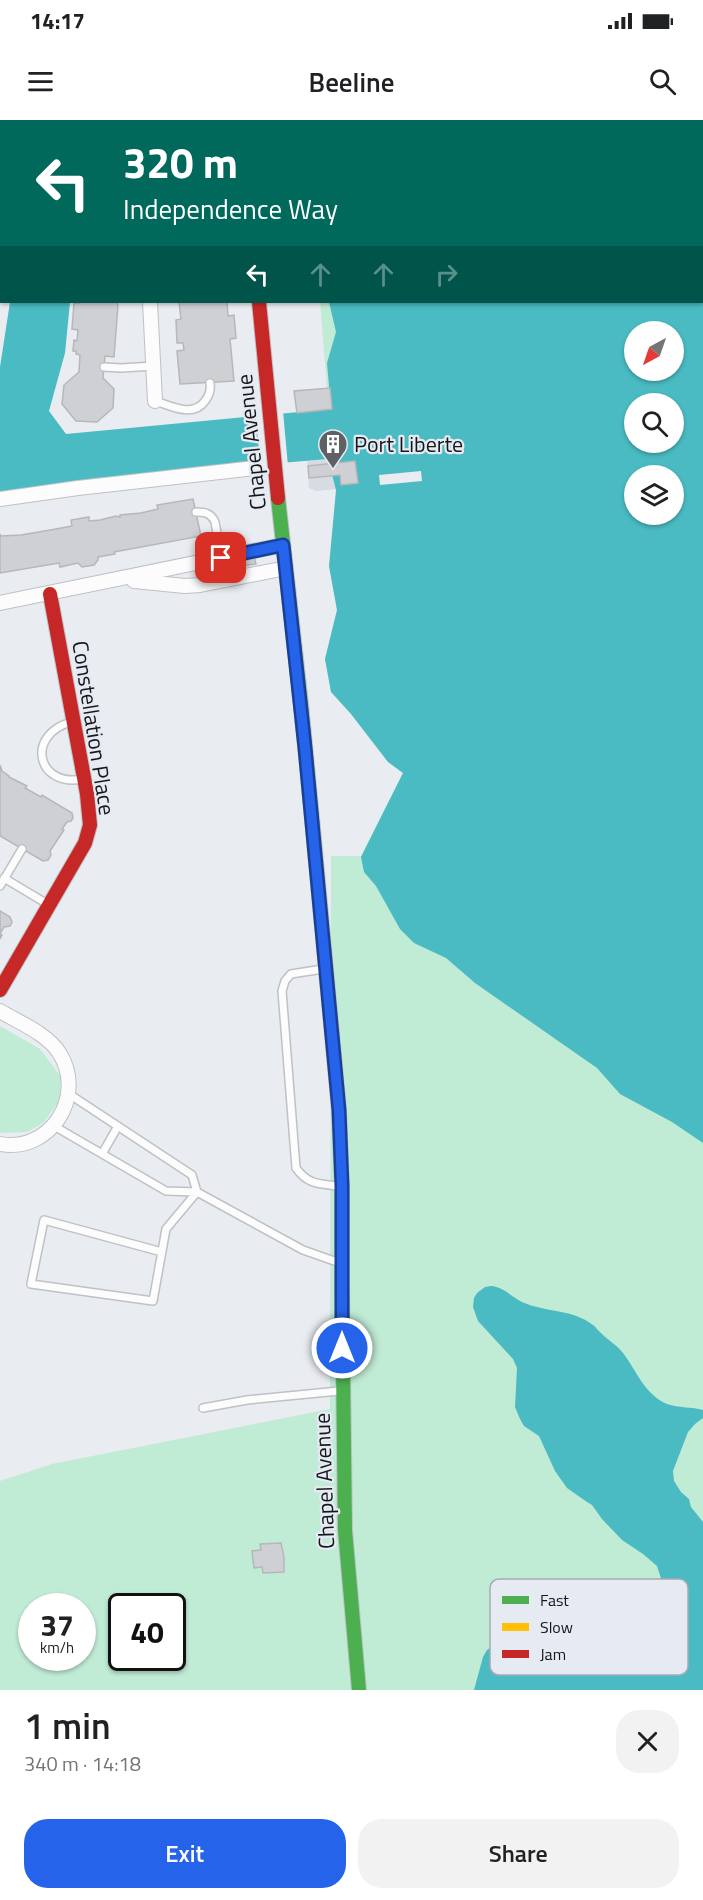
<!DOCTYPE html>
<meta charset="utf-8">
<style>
:root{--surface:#fff;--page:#f2f2f2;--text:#202124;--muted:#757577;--accent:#2563eb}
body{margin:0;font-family:"Titillium Web",sans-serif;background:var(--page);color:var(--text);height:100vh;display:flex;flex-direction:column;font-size:22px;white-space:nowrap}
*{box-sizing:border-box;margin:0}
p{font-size:20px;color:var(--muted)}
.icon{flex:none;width:33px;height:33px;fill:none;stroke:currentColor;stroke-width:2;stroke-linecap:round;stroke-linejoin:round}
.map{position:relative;height:1570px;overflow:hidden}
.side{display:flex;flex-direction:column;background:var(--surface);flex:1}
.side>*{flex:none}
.banner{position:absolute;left:0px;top:0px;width:704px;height:183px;box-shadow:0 2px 4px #0004;background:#00695c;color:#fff;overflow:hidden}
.needle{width:39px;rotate:220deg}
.buttons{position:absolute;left:624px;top:201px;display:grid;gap:12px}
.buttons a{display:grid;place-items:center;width:60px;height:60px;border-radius:50%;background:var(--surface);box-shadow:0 2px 4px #0004;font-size:30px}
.speed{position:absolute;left:18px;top:1473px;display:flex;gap:12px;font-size:30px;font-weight:700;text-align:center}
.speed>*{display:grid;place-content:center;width:78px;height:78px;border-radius:50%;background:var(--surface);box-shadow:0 2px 4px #0004;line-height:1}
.speed small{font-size:15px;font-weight:400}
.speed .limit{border:3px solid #111;border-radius:9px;background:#fff;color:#111}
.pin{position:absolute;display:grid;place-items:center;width:51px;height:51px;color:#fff;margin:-26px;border-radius:12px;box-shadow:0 3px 9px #0006}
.me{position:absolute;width:66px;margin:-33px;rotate:0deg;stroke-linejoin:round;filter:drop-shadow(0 0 4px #0008)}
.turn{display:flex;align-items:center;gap:21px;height:126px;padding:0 24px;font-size:27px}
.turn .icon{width:78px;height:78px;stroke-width:2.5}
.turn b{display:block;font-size:42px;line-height:51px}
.lanes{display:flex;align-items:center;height:57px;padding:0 24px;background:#0003;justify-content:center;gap:30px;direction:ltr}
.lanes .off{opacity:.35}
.round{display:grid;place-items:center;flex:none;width:63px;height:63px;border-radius:24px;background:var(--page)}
.summary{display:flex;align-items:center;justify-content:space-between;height:102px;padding:0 24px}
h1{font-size:36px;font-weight:600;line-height:45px}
.button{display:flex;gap:12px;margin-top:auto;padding:12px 24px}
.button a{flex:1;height:69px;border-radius:24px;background:var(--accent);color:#fff;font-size:24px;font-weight:600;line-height:69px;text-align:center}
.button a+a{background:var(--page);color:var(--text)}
.status{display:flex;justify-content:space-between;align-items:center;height:42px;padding:0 30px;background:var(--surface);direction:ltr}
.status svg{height:16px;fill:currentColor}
header{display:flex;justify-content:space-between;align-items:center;height:78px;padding:0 24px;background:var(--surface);font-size:27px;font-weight:600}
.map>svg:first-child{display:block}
</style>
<div class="status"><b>14:17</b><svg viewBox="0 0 49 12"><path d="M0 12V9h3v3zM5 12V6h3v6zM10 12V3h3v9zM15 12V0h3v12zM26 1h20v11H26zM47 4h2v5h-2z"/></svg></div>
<header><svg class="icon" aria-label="menu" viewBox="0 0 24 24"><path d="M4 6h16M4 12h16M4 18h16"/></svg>Beeline<svg class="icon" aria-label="search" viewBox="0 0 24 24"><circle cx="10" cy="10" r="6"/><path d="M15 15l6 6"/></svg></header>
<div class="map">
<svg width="703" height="1570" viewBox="0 0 703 1570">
<rect width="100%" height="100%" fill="#e9ecf0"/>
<path fill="#d6dbe4" d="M354 337 380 365 316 371 309 368 307 341Z"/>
<path fill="#c0ebd5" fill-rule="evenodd" d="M320 182H377L330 268H327Z
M329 446 703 650V1570H0V1361L52 1344 330 1289 331 736H361L403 653 388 642 351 594 331 572 325 539 337 490ZM32 1486H82V1538H32ZM122 1486H172V1538H122Z
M0 906 40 929 61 957 59 981 43 1003 27 1012 0 1013Z"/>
<path fill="#4abbc2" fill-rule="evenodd" d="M302 0H703V1023L672 1002 620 974 597 948 475 863 446 838 414 823 400 809 376 766 364 752 361 737 403 653 388 642 351 594 331 572 325 539 337 490 329 446 336 370 328 339 188 351 31 368 0 373V247L10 182H70L65 233 49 291 66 314 331 289 327 243 336 212 329 182H702V2L301 1ZM634 212H674V250H634ZM634 284H674V322H634ZM634 356H674V394H634Z
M491 1166C505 1167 514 1180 527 1184 548 1192 574 1190 593 1205 596 1207 598 1211 602 1214 609 1221 617 1225 623 1233 637 1251 644 1274 667 1284 679 1288 692 1287 703 1290V1298L695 1304 688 1312 673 1351 674 1361 681 1372 689 1379 691 1387 703 1402V1570H474L483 1537 487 1530 497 1523 515 1525 530 1530 584 1537H627L636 1535 660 1516 664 1504V1468L657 1446 643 1434 622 1420 602 1399 592 1385 587 1382 567 1368 555 1351 539 1316 524 1306 520 1299 515 1287 517 1248 513 1239 478 1201 473 1187 474 1178 477 1173 485 1167Z"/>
<path fill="#e9ecf0" d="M283 291 288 346 261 348 255 293Z
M421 351 422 361 380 365 379 355Z"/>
<path fill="#ced0d3" stroke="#b5b7ba" stroke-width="1.5" d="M162 0H211L212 2H162Z
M80 182H117L118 185 114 237 105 236 103 258 114 269 113 288 97 302 76 301 62 284 64 265 79 252 80 235 76 234V231H73L74 220 77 221 78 210 72 209 74 183H80Z
M179 182H227L228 196 234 195 236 218 230 219 234 261 180 264 177 231 184 230 183 223H177L176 200 181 199Z
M330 268 332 289 297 293 294 271Z
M355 341 358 363 341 365 340 355 309 358 308 346Z
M193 379 201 416 114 432 115 434 98 437V440L94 445 82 447 78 443 60 447 59 443 0 453V414L1 416 21 415 56 409 72 406 71 400 89 397V401L100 400 116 396 120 397V395L141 393 158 389 157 385Z
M254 437 256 444 242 446 241 439Z
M0 645 2 651 9 656V657L27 666 25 668 41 677 42 675 72 693 73 698 71 701 67 702 62 709 64 710 50 731 51 735 48 740 43 741 0 716Z
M0 791 10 797 12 802 10 806 4 807 0 814 2 815 0 819Z
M281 1423 284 1437V1452L263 1453 262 1447 254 1448 252 1431 261 1430 260 1424Z"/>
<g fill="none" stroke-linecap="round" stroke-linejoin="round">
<g stroke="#bfc1c4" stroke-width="10">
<path id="lane" d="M104 247 121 248 154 246
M155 281C171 286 193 298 205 281 210 275 211 270 210 263
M196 392C205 392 211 393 215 402L225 460
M71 602C25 615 37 668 83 659
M4 758 49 785
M0 766 22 729
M323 849 291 854 285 861 282 871 296 1048C308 1065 320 1064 340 1066
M69 974 192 1055 197 1072
M54 1006 166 1071 197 1072 303 1130 340 1143
M102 1034 118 1006
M162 1132 44 1100 31 1164 153 1181 166 1109 197 1072
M203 1288 247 1280 339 1271"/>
</g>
<g stroke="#bfc1c4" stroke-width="16">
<path id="street" d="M136 0V2
M242 0V2
M150 182 155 281
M0 379 78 368 255 348
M134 461 185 466 200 465 286 448
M0 483 283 425
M0 891C20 903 48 914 60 934 86 977 50 1033 0 1024"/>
</g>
<g stroke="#bfc1c4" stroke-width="16">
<path id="fast" d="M278 378 301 584 313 709
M342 1164 345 1410 359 1570"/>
</g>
<g stroke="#bfc1c4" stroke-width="16">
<path id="slow" d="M313 709 339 990 342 1066V1164"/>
</g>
<g stroke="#bfc1c4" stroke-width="16">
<path id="jam" d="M259 182 278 378
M0 870 85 723 90 705 87 674 50 474"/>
</g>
<use href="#lane" stroke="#fcfcfd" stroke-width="7"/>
<use href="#street" stroke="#fcfcfd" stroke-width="14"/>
<use href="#fast" stroke="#4caf50" stroke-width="14"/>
<use href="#slow" stroke="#ffc107" stroke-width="14"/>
<use href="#jam" stroke="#c62828" stroke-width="14"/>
</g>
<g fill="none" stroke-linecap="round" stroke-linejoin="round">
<g stroke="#184099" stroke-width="15">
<path id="route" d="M221 438 283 425 305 628 339 990 342 1066V1228"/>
</g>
<use href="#route" stroke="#2563eb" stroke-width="10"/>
</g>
<defs>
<g id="building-pin" transform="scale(1.5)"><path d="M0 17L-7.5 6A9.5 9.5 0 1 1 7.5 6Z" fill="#5f6264" stroke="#e6ebf3"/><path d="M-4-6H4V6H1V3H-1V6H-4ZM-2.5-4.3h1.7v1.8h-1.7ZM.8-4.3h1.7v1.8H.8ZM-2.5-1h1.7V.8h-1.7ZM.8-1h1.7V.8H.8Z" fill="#fff"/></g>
</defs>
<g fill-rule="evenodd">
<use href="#building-pin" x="333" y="324"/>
</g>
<g text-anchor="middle" stroke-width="4.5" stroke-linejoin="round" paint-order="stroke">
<g font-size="22" fill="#151719" stroke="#e6ebf3">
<text transform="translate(251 322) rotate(-96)" y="8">Chapel Avenue</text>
<text transform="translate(94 608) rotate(81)" y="8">Constellation Place</text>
<text transform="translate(324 1361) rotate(-92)" y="8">Chapel Avenue</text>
</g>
<g font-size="22" fill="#151719" stroke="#e6ebf3" text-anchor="start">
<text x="354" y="332">Port Liberte</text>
</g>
</g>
<rect x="490" y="1459" width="198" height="96" rx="9" fill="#e6ebf3" stroke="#a7abb2" stroke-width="1.5"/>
<rect x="502" y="1476" width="27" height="8" fill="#4caf50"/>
<rect x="502" y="1503" width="27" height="8" fill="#ffc107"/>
<rect x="502" y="1530" width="27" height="8" fill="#c62828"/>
<g font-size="16" fill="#151719">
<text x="540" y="1486">Fast</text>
<text x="540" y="1513">Slow</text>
<text x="540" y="1540">Jam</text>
</g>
</svg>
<div class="buttons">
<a><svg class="needle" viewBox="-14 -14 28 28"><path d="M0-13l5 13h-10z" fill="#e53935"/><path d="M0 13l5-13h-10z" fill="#757577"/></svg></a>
<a><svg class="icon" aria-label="search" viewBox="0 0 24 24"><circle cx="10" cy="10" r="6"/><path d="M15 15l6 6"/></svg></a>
<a><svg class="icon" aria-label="layers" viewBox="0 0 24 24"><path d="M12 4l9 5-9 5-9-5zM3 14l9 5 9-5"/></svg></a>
</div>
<div class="speed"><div>37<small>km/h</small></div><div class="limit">40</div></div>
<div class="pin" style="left:221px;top:438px;background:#d93025"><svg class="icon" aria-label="arrive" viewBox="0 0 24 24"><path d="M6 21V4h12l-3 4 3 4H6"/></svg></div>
<svg class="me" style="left:342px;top:1228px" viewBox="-20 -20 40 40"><circle r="17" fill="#2563eb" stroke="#fff" stroke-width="3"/><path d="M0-11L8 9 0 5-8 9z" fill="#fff"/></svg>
<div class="banner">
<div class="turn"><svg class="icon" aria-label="left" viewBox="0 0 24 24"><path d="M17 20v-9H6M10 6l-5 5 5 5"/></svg><div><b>320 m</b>Independence Way</div></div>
<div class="lanes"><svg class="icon" aria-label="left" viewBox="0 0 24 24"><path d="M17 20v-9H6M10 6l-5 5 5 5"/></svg><svg class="icon off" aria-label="ahead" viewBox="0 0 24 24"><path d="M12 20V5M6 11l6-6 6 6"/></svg><svg class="icon off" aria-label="ahead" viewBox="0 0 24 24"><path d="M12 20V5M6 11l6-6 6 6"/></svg><svg class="icon off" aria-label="right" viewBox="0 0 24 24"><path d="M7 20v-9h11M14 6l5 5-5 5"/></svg></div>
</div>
</div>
<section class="side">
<div class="summary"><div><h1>1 min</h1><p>340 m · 14:18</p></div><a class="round"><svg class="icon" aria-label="close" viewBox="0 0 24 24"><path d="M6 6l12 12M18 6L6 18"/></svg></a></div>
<div class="button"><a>Exit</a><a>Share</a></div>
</section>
